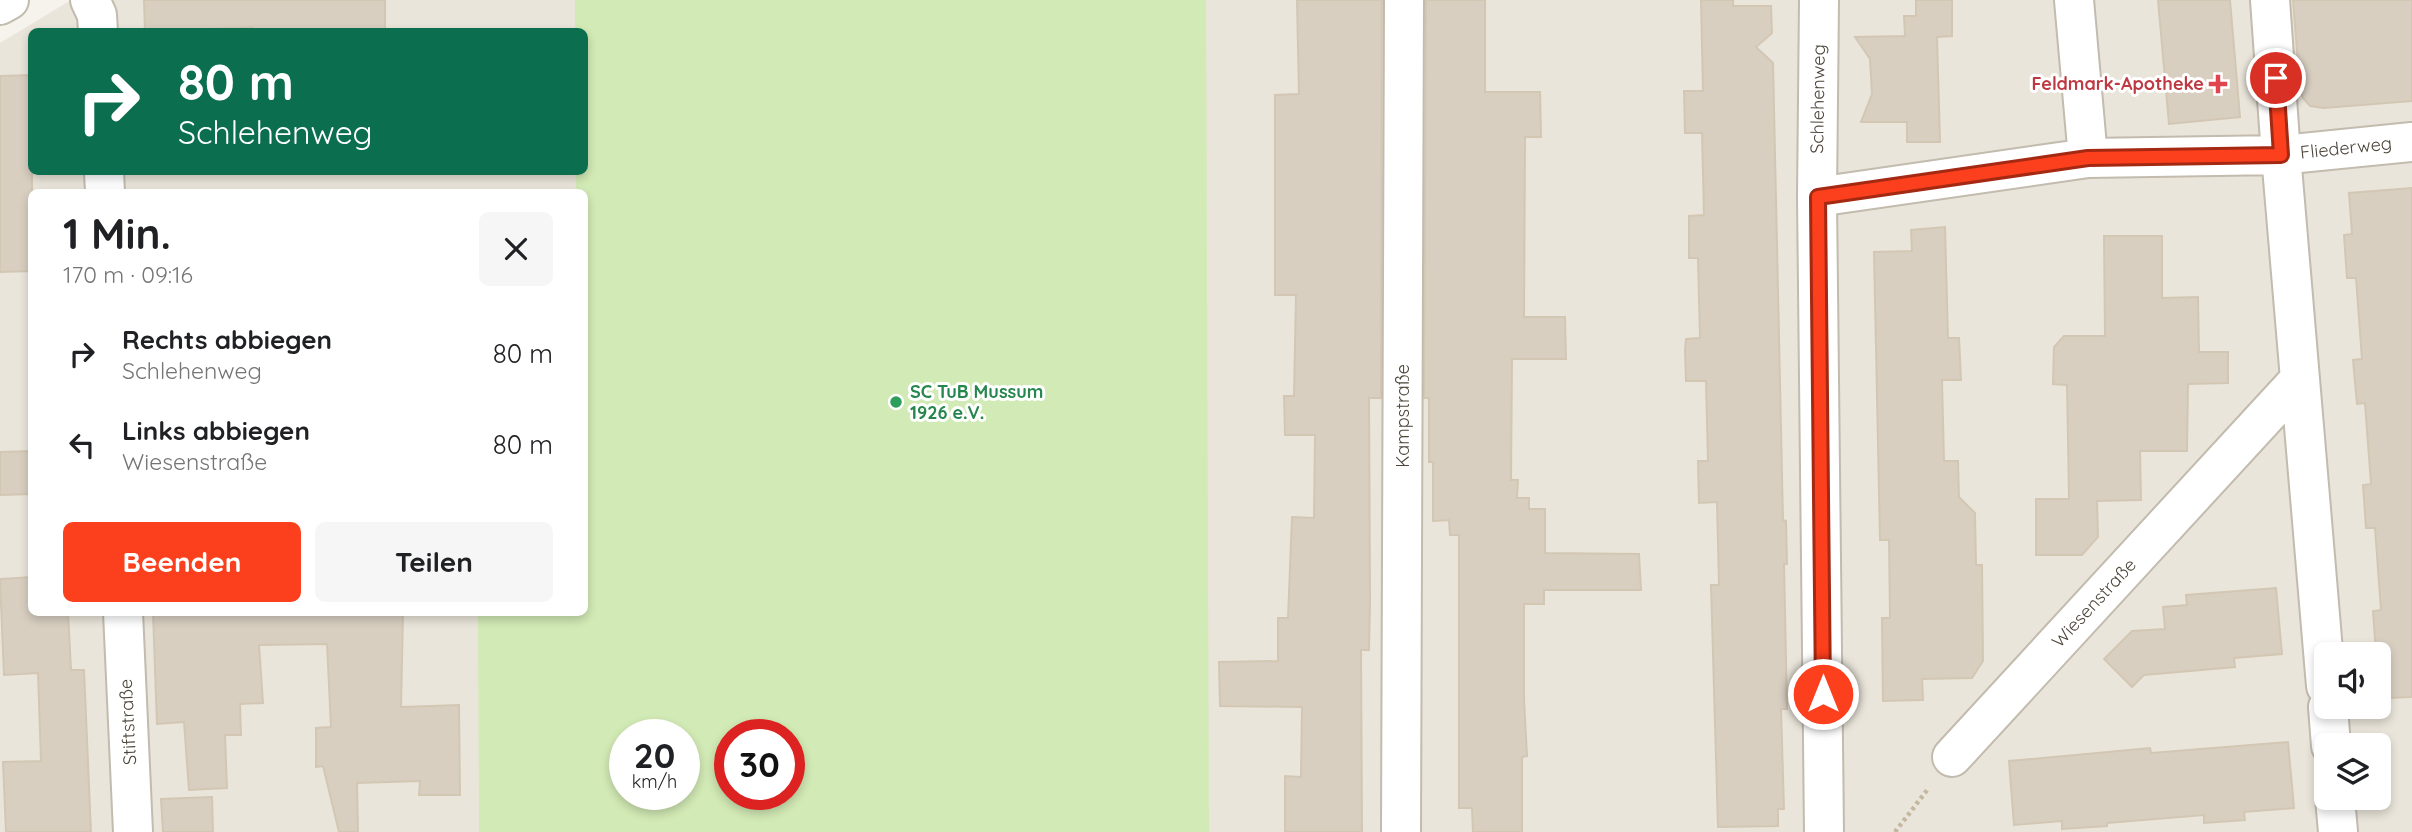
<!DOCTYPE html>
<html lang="de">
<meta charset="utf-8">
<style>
:root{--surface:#fff;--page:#f6f6f6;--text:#202124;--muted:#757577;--accent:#fc3f1d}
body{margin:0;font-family:Quicksand,sans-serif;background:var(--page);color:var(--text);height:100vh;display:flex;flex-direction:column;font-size:26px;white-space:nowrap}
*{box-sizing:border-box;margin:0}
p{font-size:23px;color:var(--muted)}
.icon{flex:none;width:38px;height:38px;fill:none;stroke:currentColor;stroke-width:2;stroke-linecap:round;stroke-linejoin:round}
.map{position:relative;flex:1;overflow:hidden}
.details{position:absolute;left:28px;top:189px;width:560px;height:427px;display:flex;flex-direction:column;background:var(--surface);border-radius:10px;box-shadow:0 4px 10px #0003}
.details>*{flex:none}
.guide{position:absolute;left:28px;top:28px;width:560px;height:147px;border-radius:10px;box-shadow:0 4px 10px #0003;background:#0b6e4f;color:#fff;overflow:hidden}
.fabs{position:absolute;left:2314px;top:642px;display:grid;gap:14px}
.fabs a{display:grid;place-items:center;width:77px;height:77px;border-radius:10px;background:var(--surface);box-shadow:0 4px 10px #0003;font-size:35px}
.speed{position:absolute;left:609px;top:719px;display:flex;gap:14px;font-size:35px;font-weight:700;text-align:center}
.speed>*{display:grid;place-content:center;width:91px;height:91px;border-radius:50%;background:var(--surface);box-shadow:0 4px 10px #0003;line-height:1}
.speed small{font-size:18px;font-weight:400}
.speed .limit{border:10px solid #d22;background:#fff;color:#111}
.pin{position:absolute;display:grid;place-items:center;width:60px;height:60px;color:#fff;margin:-30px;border:4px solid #fff;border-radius:50%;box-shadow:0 2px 7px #0007}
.me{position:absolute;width:77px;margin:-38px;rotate:0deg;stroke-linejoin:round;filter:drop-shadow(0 0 5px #0008)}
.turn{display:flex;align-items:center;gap:24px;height:147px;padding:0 35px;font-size:32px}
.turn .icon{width:91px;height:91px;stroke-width:2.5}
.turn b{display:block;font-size:49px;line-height:60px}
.round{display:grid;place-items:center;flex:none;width:74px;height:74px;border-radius:10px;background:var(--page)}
.headline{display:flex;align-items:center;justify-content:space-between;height:119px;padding:0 35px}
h1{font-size:42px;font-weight:700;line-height:52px}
.cta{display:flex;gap:14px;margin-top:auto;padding:14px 35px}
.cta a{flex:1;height:80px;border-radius:10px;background:var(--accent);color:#fff;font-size:28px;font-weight:700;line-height:80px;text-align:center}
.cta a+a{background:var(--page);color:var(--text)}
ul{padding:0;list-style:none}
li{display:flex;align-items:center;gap:21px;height:91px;padding:0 35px}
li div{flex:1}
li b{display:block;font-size:26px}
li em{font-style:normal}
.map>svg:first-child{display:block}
</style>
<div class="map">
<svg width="2412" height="832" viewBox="0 0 2412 832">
<rect width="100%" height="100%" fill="#f6f3ec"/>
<path fill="#eae5da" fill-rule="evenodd" d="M71 0H2412V832H0V43ZM32 32H584V172H32ZM32 192H584V612H32ZM2326 654H2378V707H2326ZM625 735H684V794H625ZM730 735H789V794H730ZM2326 746H2378V798H2326Z"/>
<path fill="#d2eab5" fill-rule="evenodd" d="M575 0H1206L1209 832H479L478 613 584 612V192H576V172H584V32L575 31ZM625 735H684V794H625ZM730 735H789V794H730Z"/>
<path fill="#d8cfc1" stroke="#d3c7b4" stroke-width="2" d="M144 0H385V32H253V27L145 32Z
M1297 0H1382L1381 398H1369L1370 601 1369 650H1361L1362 832H1285V776L1301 777 1302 707 1220 706 1219 662 1278 661V618H1288L1292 517 1314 518 1315 435H1285L1284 396H1294L1296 295H1275V95L1299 94Z
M1426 0H1485V92H1540L1541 137H1525L1524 317H1565L1566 359H1512L1511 480H1518L1517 498H1529V509H1545V553L1639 554 1641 590H1544V604H1524V700L1527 756 1522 757V832H1473L1472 808H1459V535H1450L1449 520 1433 521V462H1429V398H1424Z
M1701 0H1733V6H1771L1772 33 1756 47 1773 63 1783 520 1786 521 1787 564H1784L1787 709H1781L1784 809H1778V826L1718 827 1711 585H1719L1717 502 1699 503 1698 461H1708L1706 381H1686L1685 350 1686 339 1700 338 1698 258H1689V216L1704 215 1702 133H1685L1684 91H1703Z
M1916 0H1952V36L1937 37 1940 142H1907V122H1861L1872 94 1870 59 1855 37 1905 36 1904 16H1916Z
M2158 0H2230L2240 117 2169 124Z
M2293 0H2412V101L2324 108 2310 106 2303 98 2300 89Z
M32 75V271L0 272V76Z
M2412 188V697L2387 698 2384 654H2376L2373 611 2381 610 2375 528H2366L2363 485 2371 484 2365 403 2357 404 2353 360 2362 359 2356 278H2347L2344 235 2352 234 2349 193Z
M1945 227 1948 338H1959L1961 380H1942L1944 461H1958L1959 497 1975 513 1976 565H1982L1983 661 1972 678 1922 679 1923 700 1883 701 1882 618H1890L1889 540H1880L1874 252 1912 251 1911 230Z
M2104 236H2162V298L2198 297 2199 352H2228V383L2188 384 2187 451H2140L2141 500 2097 501 2098 537 2082 555H2036V499H2069L2067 385 2053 384 2054 347 2064 336H2105Z
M32 451V494L0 495V452Z
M32 577V612H68L71 670H84L91 832H6L3 762 41 761 38 673 4 675 0 579Z
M2276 588 2282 654 2234 658 2235 667 2144 675 2132 687 2104 659 2132 631 2165 629 2163 607 2187 605 2186 595Z
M153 612H403L401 707 459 705 460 795H419L420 781 357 783 358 832H339L323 766 316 767V728L331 727 327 644 259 645 263 703 240 704 241 735H225L227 788 189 790 184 722 157 724Z
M2288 742 2294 808 2244 812 2245 820 2204 823V815L2107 823V826L2062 829V821L2014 825 2009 761 2150 748 2151 753Z
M212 797 213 832H163L161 799Z"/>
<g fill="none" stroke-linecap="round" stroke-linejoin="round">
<g stroke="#c2bbae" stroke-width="42">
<path id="minor" d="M90 0 97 15 98 32
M1819 0 1817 197 1824 832
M2074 0 2088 158
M2270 0 2281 155 2326 686
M0 5 9 0
M104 172 105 192
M1817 197 2088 158 2281 155 2412 142
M123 612 133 832
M2328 707 2331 746
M1952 757 2300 379
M2335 798 2338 832
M1401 832 1404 0"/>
</g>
<path stroke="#c4b79f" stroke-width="4.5" stroke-dasharray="3.5 3.5" stroke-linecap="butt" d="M1895 832 1928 789"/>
<use href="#minor" stroke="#fff" stroke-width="38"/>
</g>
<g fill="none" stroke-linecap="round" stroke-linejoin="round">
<g stroke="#a42913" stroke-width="18">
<path id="route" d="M1823 694 1818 197 2088 158 2281 155 2276 78"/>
</g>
<use href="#route" stroke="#fc3f1d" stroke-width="12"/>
</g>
<path fill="#e0444e" stroke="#fff" stroke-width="2.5" d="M2214.5 73.5h7v7h7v7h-7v7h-7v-7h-7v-7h7z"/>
<circle fill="#2e9e5b" stroke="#fff" stroke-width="2.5" cx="896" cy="402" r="7"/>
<g text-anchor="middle" stroke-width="6" stroke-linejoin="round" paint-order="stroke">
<g font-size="18" font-weight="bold" fill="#be3a42" stroke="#fff" text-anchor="end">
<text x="2204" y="90">Feldmark-Apotheke</text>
</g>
<g font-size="18" fill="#4b4439" stroke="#fff">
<text transform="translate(1818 99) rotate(-89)" y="6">Schlehenweg</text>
<text transform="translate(2346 148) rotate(-6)" y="6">Fliederweg</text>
<text transform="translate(1403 416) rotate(-90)" y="6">Kampstraße</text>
<text transform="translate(2094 603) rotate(-47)" y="6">Wiesenstraße</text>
<text transform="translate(128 722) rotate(-93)" y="6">Stiftstraße</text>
</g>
<g font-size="18" font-weight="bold" fill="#27864d" stroke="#fff" text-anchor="start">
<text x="910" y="398">SC TuB Mussum<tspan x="910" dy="21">1926 e.V.</tspan></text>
</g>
</g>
</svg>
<div class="fabs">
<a><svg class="icon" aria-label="sound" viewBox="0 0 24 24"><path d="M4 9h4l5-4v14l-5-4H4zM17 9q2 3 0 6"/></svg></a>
<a><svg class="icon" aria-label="layers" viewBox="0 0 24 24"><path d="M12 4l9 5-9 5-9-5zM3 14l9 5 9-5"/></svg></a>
</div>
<div class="speed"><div>20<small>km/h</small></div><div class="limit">30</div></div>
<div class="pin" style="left:2276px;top:78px;background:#d93025"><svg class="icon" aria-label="arrive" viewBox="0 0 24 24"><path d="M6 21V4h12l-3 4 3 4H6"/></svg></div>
<svg class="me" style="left:1823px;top:694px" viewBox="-20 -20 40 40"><circle r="17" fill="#fc3f1d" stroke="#fff" stroke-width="3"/><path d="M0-11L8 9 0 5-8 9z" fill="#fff"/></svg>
<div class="guide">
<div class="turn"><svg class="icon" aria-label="right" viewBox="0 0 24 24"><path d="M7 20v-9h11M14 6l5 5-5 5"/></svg><div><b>80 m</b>Schlehenweg</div></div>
</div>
<section class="details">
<div class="headline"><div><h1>1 Min.</h1><p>170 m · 09:16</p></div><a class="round"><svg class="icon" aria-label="close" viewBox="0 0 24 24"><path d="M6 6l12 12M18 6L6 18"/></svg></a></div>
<ul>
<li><svg class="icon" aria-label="right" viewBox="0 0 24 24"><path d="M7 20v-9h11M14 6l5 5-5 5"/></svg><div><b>Rechts abbiegen</b><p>Schlehenweg</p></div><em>80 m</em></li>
<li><svg class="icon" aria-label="left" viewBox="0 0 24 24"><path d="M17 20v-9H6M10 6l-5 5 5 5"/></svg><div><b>Links abbiegen</b><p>Wiesenstraße</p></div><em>80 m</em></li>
</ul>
<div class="cta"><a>Beenden</a><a>Teilen</a></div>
</section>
</div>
